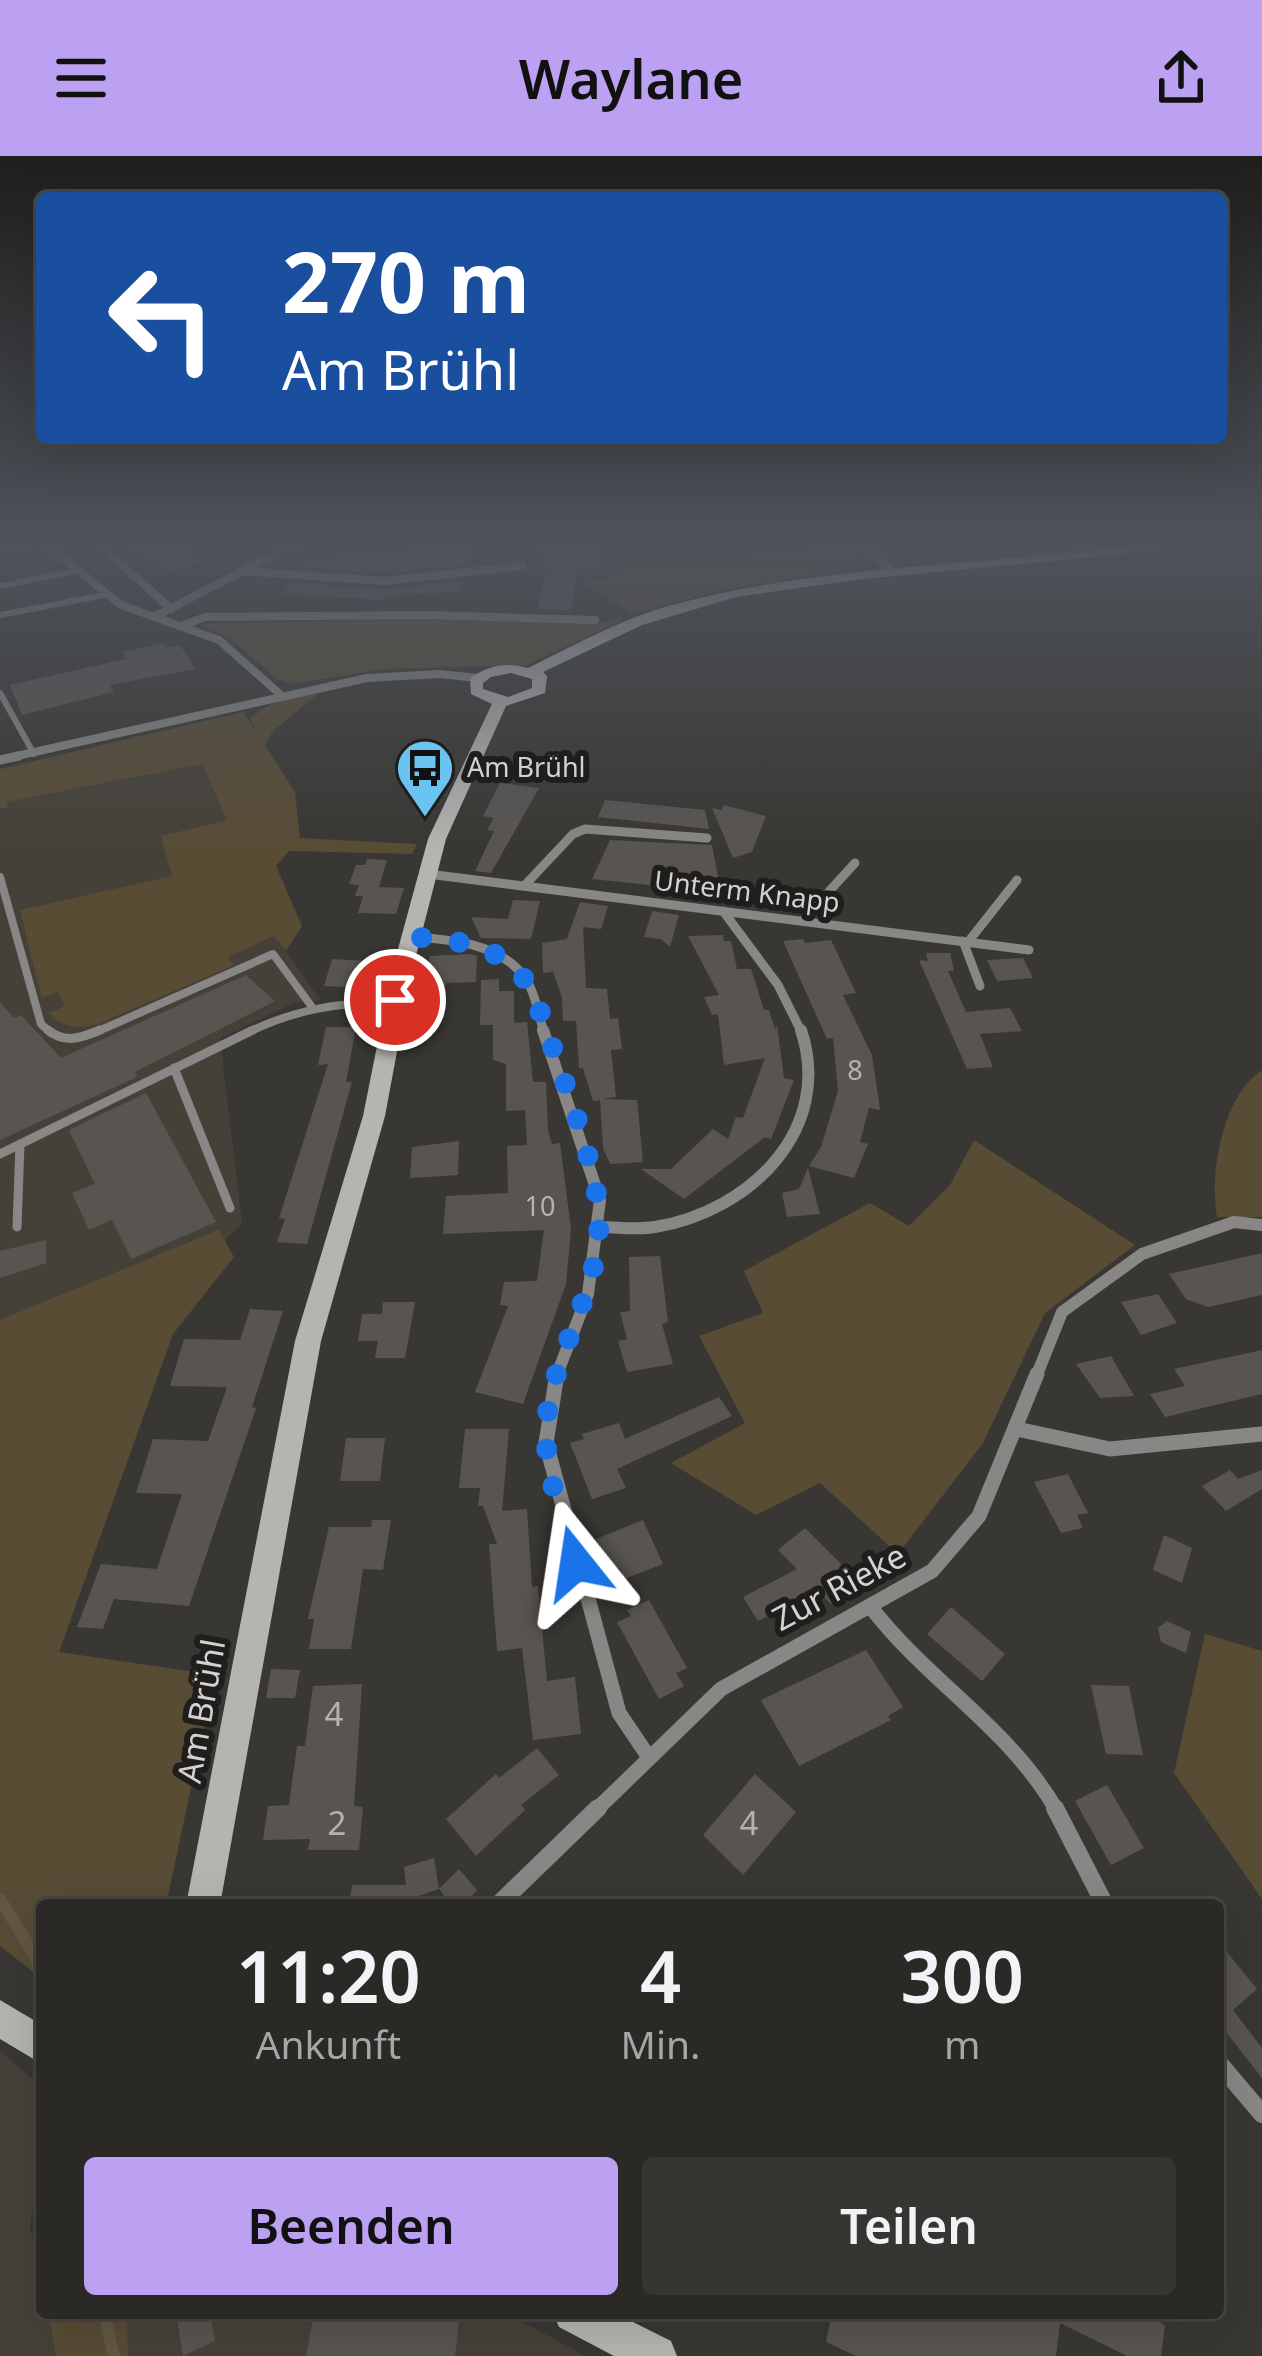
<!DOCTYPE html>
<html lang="de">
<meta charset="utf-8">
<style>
:root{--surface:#2b2926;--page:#373532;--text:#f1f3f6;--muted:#a6a6a7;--line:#474543;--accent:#bca0f2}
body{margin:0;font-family:"Noto Sans",sans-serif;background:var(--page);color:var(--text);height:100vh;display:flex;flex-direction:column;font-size:45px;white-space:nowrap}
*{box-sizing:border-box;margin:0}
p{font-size:39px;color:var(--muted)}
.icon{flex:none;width:66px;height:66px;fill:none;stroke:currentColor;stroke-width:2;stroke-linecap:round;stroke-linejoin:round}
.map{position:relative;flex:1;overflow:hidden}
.side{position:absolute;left:36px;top:1743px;width:1188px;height:420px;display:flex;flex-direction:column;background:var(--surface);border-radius:12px;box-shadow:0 12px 48px #0002,0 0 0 3px var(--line)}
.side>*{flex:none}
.banner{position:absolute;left:36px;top:36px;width:1191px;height:252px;border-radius:12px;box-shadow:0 12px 48px #0002,0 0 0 3px var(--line);background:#1a4fa0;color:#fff;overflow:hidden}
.pin{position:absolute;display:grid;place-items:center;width:102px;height:102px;color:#fff;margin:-51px;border:6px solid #fff;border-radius:50%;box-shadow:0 3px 12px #0007}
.me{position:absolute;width:132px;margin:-66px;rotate:345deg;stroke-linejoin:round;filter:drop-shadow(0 0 9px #0008)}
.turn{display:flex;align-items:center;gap:42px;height:252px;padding:0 48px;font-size:54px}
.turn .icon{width:156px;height:156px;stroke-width:2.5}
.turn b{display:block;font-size:84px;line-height:102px}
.eta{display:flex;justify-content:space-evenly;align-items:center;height:204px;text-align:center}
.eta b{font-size:72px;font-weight:600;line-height:84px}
.button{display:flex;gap:24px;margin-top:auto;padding:24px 48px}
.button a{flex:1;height:138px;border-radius:12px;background:var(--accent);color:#111;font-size:48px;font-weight:600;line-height:138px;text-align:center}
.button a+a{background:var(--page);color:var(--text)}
header{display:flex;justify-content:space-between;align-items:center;height:156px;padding:0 48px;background:var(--accent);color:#111;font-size:54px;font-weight:600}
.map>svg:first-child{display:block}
</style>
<header><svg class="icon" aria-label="menu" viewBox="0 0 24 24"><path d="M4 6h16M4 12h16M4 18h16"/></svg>Waylane<svg class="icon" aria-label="share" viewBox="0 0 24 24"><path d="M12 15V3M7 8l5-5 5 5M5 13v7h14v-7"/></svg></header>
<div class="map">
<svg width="1262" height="2200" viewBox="0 0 1262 2200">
<rect width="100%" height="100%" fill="#393733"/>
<path fill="#464138" d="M203 607 228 665 173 720 21 754 43 841 57 836 65 850 50 857 233 808 227 801 274 779 286 795 320 844 292 848 220 882 242 1068 225 1084 0 1178V647Z
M0 1895 42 1931V1997L30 2071 42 2130V2157H48L56 2200H0Z
M127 2157H506L586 2200H128L124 2170Z"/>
<path fill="#584c35" d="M853 390 862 403 853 411 724 434 632 457 583 427 610 423 608 414Z
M621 461 627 462 526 509 385 513 291 528 277 523 230 482 199 468 409 463 602 467Z
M324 533 273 575 265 589 295 636 300 682 417 688 412 698 289 695 276 710 302 770 286 795 274 780 228 801 234 809 100 867C79 873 64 873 49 857L65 850 57 836 42 842 20 754 172 720 161 680 227 664 202 608 7 646V652H0V613L243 556 256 575 250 562 271 548Z
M1262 914V1061H1217C1209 1017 1223 939 1262 914Z
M974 984 1135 1089 1045 1157 983 1287 898 1398 820 1327 756 1359 671 1307 745 1267 699 1180 763 1157 744 1115 870 1047 909 1070 950 1029Z
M219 1074 234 1101 173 1178 59 1496 215 1519 166 1749H42V1823L0 1790V1164Z
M1205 1478 1262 1495V1743L1174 1617Z
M48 2157H127L128 2200H56Z"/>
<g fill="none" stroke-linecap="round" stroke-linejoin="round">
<path stroke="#625842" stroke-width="12" d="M0 1743 35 1800 42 1825
M104 2157 114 2200"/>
</g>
<path fill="#585551" d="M150 385H179L201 406 168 415 130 391Z
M414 385H476L468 408 383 417 299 411 304 401 409 399Z
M597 390 605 409 572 412 577 418 571 454 538 453 545 420 554 419 536 394Z
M462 425 458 436 385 440 384 444 283 438 290 427 383 433Z
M163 487 166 492 180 489 195 513 110 529 114 536 22 559 10 529 126 503 122 496Z
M500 627 539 632 491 717 475 715 494 675 487 674 494 662 483 660Z
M605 644 705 654 709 673 598 661Z
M723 649 766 660 752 696 733 702 712 652 722 654Z
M610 684 712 689 721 736 686 731 683 741 657 738 659 730 592 723Z
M367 703 387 704 379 731 404 732 396 758 358 757 363 740H355L359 729 349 728 356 709H365Z
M513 744 540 745 531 783 481 782 471 761 508 763Z
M580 746 608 750 601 773 583 771 586 832 607 833 610 863 618 862 622 893 611 894 616 941 602 943 637 944 643 1006 610 1008 603 992 600 944 593 945 583 912H579L576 865H563L562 841 553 816 543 817 542 787 567 783Z
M652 755 679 759 670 791 661 783 644 781Z
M723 779 724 785H731L737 813H751L764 854H769L775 873 777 869 784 922 794 924 771 983 765 981 684 1043 641 1013H671L713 973 728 983 736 961 743 962 765 902 724 909 718 858 712 859 704 841 719 839 688 780Z
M803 783 805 787 831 784 856 837 843 839 872 899 880 954 869 952 860 986 868 988 854 1022 809 1010 821 991 838 935 833 882 827 883 783 785Z
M926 797H950L954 815H948L966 856 1010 852 1022 875 980 878 993 911 967 913 919 804 928 805Z
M471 798 477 800 476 826 446 827 444 862 412 864 414 829 425 828 430 800Z
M1023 802 1033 822 997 825 987 804Z
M332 803 370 805 362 832 324 830Z
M246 819 275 845 135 916 137 921 0 984V846L14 862 21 859 61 902Z
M499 823V835H514V867L527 866 533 926H546L548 974 552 988 560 987 571 1073 566 1128 523 1248 475 1236 508 1150 500 1149 504 1126 537 1125 544 1074 443 1078 446 1040 508 1037 507 990 527 989 525 954 506 955V908L493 904V869H480L481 824Z
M326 871H356L346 926H352L307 1088 277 1086 285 1063 279 1062 328 908 318 909Z
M146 937 216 1066 131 1103 112 1064 89 1074 72 1037 95 1028 69 974Z
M459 985 458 1019 410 1022 412 991Z
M808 1012 820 1058 787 1061 782 1037 799 1033Z
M46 1084V1107L0 1122V1095Z
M1262 1097V1139L1208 1151 1186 1143 1169 1118Z
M660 1100 668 1166 662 1168 673 1208 627 1216 618 1185 627 1183 620 1156 630 1155 629 1101Z
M1158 1138 1177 1167 1141 1179 1121 1146Z
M383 1146H415L405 1202H375L378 1185H358L362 1158H382Z
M250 1153 283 1155 252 1251 256 1252 189 1450 114 1443 103 1473 77 1471 101 1408 157 1413 182 1338 136 1337 153 1283 208 1285 227 1231 170 1230 184 1183 240 1184Z
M1262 1194V1238L1165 1261 1150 1238 1185 1230 1174 1213Z
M1111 1200 1134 1240 1100 1242 1076 1208Z
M719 1241 732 1260 617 1313 626 1332 592 1343 570 1287 584 1283 582 1278 619 1267 625 1283Z
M465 1273H509L502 1355 527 1353 532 1431 538 1430 547 1525 575 1521 581 1578 533 1584 522 1492 497 1495 489 1388H497L483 1350H478L480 1332H459Z
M346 1282H385L380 1325H340Z
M1230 1314 1238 1323 1262 1314V1333L1226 1355 1202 1330Z
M1068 1318 1088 1357 1077 1359 1083 1372 1061 1377 1034 1326Z
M372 1364H391L383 1414 363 1413 351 1493H309L314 1463H308L329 1371H371Z
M643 1364 663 1408 624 1423 620 1413 607 1407 596 1383Z
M805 1372 859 1426 832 1449 817 1434 758 1465 743 1441 797 1413 778 1394Z
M1164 1379 1192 1392 1182 1427 1153 1414Z
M649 1444 687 1512 676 1517 684 1530 659 1543 617 1466 631 1460 627 1454Z
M951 1451 1005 1498 982 1525 927 1478Z
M1167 1465 1191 1476 1186 1497 1161 1486 1158 1472Z
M866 1494 903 1551 888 1560 891 1564 799 1610 761 1544Z
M271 1513 300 1514 295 1542H266Z
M362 1528 354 1650 363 1651 359 1694H308L310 1683 263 1684 268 1650 289 1649 297 1590H305L313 1530Z
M1091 1529 1129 1530 1143 1599 1106 1598Z
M537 1592 559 1619 521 1649 525 1654 476 1700 446 1663 496 1618 499 1622Z
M755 1618 796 1656 743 1719 703 1679Z
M1107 1629 1144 1692 1111 1709 1075 1645Z
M434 1702 439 1733 409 1743 408 1749H349L352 1729H406L404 1711Z
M459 1713 477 1734 463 1749H451L439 1733Z
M1218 1785 1257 1833 1233 1854 1262 1892V1922L1218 1866Z
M176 2157H210L215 2185 183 2200Z
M314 2157H460L455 2200H306Z
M832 2157H1141L1165 2169 1161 2200H1127L1060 2167 1056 2200H856L826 2186Z"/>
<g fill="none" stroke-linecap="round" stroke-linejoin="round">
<path stroke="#888785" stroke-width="6" d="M0 396 36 385
M0 430 76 415
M0 459 104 439
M0 537 34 598"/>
<path stroke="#888785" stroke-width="8" d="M0 721 41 868 51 877
M94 877 273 798 312 851
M247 877C297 852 341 847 396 845"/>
<path stroke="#888785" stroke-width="9" d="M48 874C65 888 81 882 100 874
M174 912 230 1052
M0 998 253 874
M17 1071 20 988"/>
<path stroke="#888785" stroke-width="8" d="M42 385 121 449 219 484 281 539
M96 385 171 453
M861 385 892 416
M242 415 383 425 523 410
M154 461 300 385
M184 469 205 461 429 459 595 464
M3 603 367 522 439 518 478 522"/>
<path stroke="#888785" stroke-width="9" d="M0 604 19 600
M428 718 1029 794
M525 729 573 678 585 673 707 682
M723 755 778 829 802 877
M802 765 855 707
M411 781C449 783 501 787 525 822 535 836 539 860 544 877
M963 785 980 830
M968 786 1017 724"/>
<path stroke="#888785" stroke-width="12" d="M543 874 600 1044 588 1138 556 1221
M599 1071C618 1071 637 1074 655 1071 751 1055 834 973 801 874
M1036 1221 1062 1156 1142 1098 1234 1066 1262 1069"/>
<path stroke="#888785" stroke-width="15" d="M557 1218 546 1287 619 1557 648 1600
M1017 1273 1110 1293 1262 1278
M870 1450C927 1525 1010 1572 1057 1655
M595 1655 721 1533 932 1415 979 1360 1037 1218"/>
<path stroke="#888785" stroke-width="18" d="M1055 1652 1105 1749
M498 1749 598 1652
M1218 1906 1262 1958"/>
<path fill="#b6b4b1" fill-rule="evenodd" d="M1155 385H1185L1116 399 862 423 736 441 642 469 543 516 547 520 545 537 506 550 446 683 412 815 385 960 321 1185 220 1749H186L295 1185 363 960 392 815 428 683 492 548 471 538 470 523C487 509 507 506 528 512 575 489 621 463 672 449 830 406 995 411 1155 385ZM511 517 532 523V532L508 541 483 533V527L491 521Z
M0 1844 42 1869V1908L0 1883Z
M553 2157H615L671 2185 677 2200H614L559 2171Z"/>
</g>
<linearGradient id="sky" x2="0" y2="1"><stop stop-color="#1f1e1c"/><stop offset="0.56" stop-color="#4e535b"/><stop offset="1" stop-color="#4e535b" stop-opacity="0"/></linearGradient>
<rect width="1262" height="693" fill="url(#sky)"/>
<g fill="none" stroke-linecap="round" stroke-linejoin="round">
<path stroke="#1a73e8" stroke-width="21" stroke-dasharray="0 37.8" d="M395 844 411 781C464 784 515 791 537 846 555 903 601 1014 599 1068 598 1135 558 1189 548 1254 539 1305 562 1359 576 1407"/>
</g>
<defs>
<g id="bus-pin" transform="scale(3)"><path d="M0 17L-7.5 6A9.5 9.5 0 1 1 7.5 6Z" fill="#6bc3f2" stroke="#1f1e1d"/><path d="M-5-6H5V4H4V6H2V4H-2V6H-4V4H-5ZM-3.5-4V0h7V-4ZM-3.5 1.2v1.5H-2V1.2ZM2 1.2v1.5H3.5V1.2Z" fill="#111"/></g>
</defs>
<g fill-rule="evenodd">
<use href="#bus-pin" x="425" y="612"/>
</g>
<g text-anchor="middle" stroke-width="12" stroke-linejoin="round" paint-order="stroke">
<g font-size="27" fill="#d3d2d0" stroke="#1f1e1d" text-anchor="start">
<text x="467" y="621">Am Brühl</text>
</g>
<g font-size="27" fill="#d3d2d0" stroke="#1f1e1d">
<text transform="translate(747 736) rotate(7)" y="9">Unterm Knapp</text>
</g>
<g font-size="27" fill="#b4b3b0">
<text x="855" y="924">8</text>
<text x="540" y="1060">10</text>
</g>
<g font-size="33" fill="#d3d2d0" stroke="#1f1e1d">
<text transform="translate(839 1431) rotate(-28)" y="12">Zur Rieke</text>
<text transform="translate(201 1555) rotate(-80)" y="12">Am Brühl</text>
</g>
<g font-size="33" fill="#b4b3b0">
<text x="334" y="1570">4</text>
<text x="337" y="1679">2</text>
<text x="749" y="1679">4</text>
</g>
</g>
</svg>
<div class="pin" style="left:395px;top:844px;background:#d93025"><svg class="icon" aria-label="arrive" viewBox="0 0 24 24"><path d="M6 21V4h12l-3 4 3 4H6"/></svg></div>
<svg class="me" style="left:576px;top:1407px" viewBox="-20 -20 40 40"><path d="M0-17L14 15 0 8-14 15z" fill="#1a73e8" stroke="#fff" stroke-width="4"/></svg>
<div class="banner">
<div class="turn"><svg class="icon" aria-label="left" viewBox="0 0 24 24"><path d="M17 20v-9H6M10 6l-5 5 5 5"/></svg><div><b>270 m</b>Am Brühl</div></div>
</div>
<section class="side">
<div class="eta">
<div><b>11:20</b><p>Ankunft</p></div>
<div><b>4</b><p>Min.</p></div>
<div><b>300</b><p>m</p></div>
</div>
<div class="button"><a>Beenden</a><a>Teilen</a></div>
</section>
</div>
